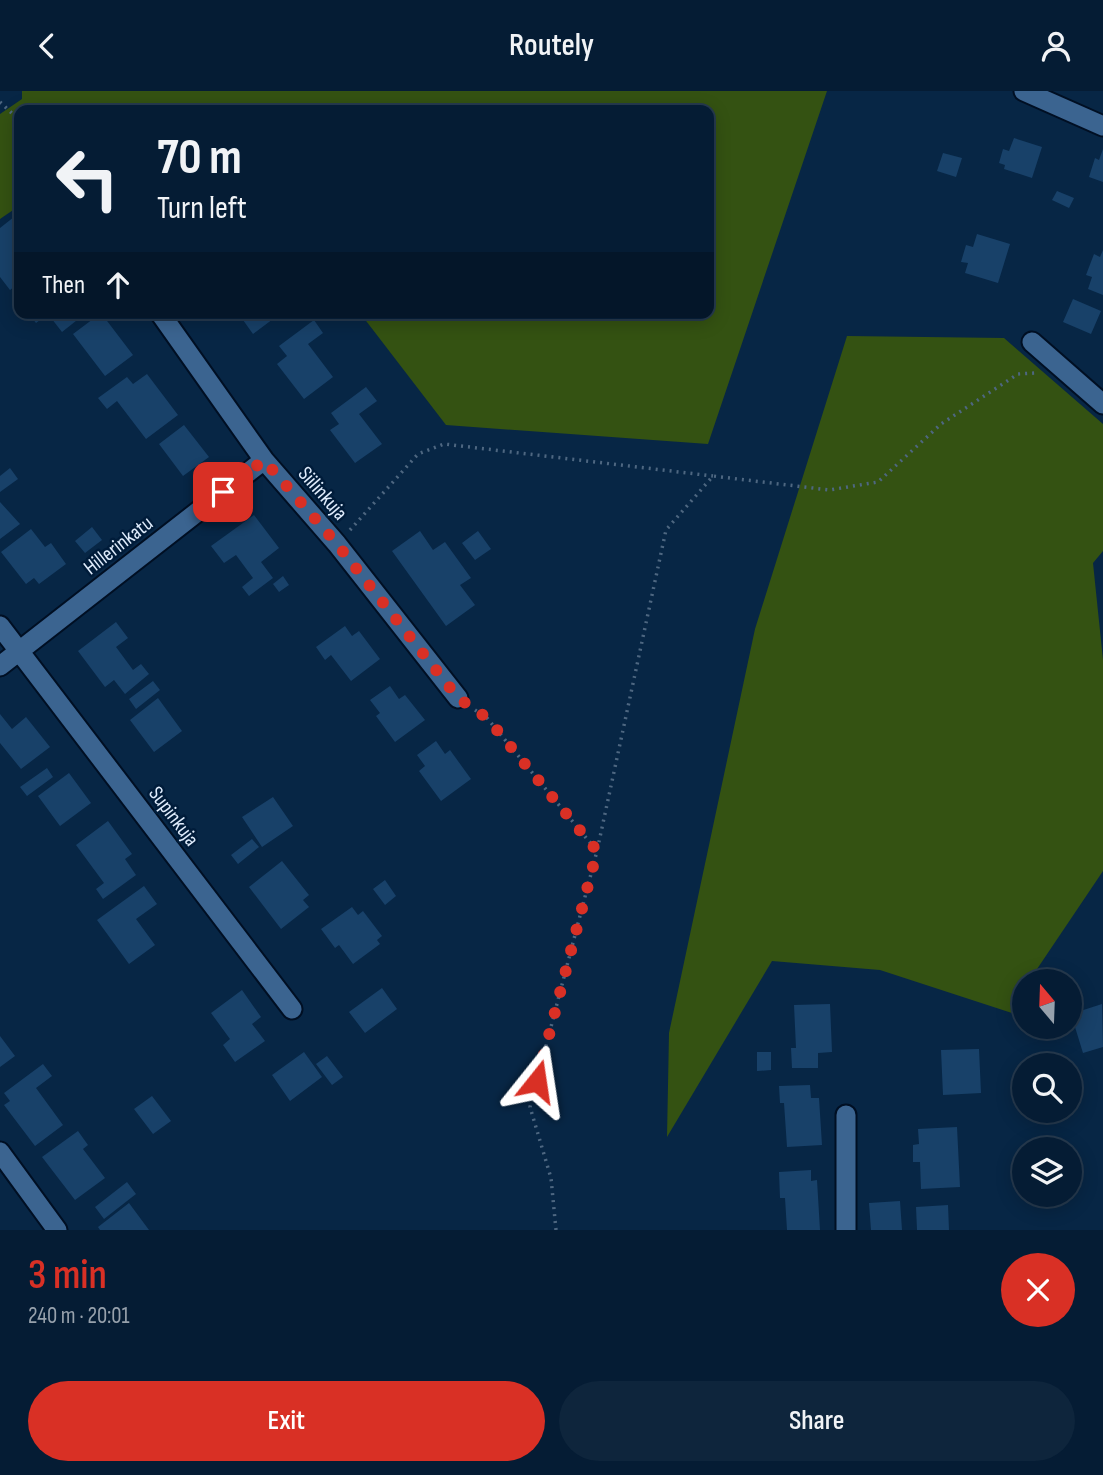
<!DOCTYPE html>
<meta charset="utf-8">
<style>
:root{--surface:#051c34;--page:#0e253c;--text:#f1f3f6;--muted:#97a1ac;--line:#263a4f;--accent:#d93025}
body{margin:0;font-family:"Sofia Sans Condensed",sans-serif;background:var(--page);color:var(--text);height:100vh;display:flex;flex-direction:column;font-size:26px;white-space:nowrap}
*{box-sizing:border-box;margin:0}
p{font-size:23px;color:var(--muted)}
.icon{flex:none;width:38px;height:38px;fill:none;stroke:currentColor;stroke-width:2;stroke-linecap:round;stroke-linejoin:round}
.map{position:relative;height:1139px;overflow:hidden}
.sheet{display:flex;flex-direction:column;background:var(--surface);flex:1}
.sheet>*{flex:none}
.guide{position:absolute;left:14px;top:14px;width:700px;height:214px;border-radius:14px;box-shadow:0 4px 18px #0003,0 0 0 2px var(--line);background:#051c34;color:var(--text);overflow:hidden}
.needle{width:46px;rotate:341deg}
.fabs{position:absolute;left:1012px;top:878px;display:grid;gap:14px}
.fabs a{display:grid;place-items:center;width:70px;height:70px;border-radius:50%;background:var(--surface);box-shadow:0 4px 18px #0003,0 0 0 2px var(--line);font-size:35px}
.pin{position:absolute;display:grid;place-items:center;width:60px;height:60px;color:#fff;margin:-30px;border-radius:14px;box-shadow:0 4px 10px #0006}
.me{position:absolute;width:77px;margin:-38px;rotate:15deg;stroke-linejoin:round;filter:drop-shadow(0 0 5px #0008)}
.turn{display:flex;align-items:center;gap:24px;height:147px;padding:0 28px;font-size:32px}
.turn .icon{width:91px;height:91px;stroke-width:2.5}
.turn b{display:block;font-size:49px;line-height:60px}
.then{display:flex;align-items:center;height:66px;padding:0 28px;background:#0003;gap:14px;font-size:26px}
.round{display:grid;place-items:center;flex:none;width:74px;height:74px;border-radius:37px;background:var(--page)}
.head{display:flex;align-items:center;justify-content:space-between;height:119px;padding:0 28px}
h1{font-size:42px;font-weight:600;line-height:52px;color:var(--accent)}
.cta{display:flex;gap:14px;margin-top:auto;padding:14px 28px}
.cta a{flex:1;height:80px;border-radius:42px;background:var(--accent);color:#fff;font-size:28px;font-weight:600;line-height:80px;text-align:center}
.cta a+a{background:var(--page);color:var(--text)}
header{display:flex;justify-content:space-between;align-items:center;height:91px;padding:0 28px;background:var(--surface);font-size:32px;font-weight:600}
.map>svg:first-child{display:block}
</style>
<header><svg class="icon" aria-label="back" viewBox="0 0 24 24"><path d="M15 5l-7 7 7 7"/></svg>Routely<svg class="icon" aria-label="person" viewBox="0 0 24 24"><circle cx="12" cy="8" r="4"/><path d="M4 21q1-7 8-7t8 7"/></svg></header>
<div class="map">
<svg width="1103" height="1139" viewBox="0 0 1103 1139">
<rect width="100%" height="100%" fill="#072645"/>
<path fill="#345212" d="M22 0H827L708 353 446 334 360 222H709V19H19V115L0 128V23L22 8Z
M847 245 1004 247 1103 333V460L1093 472 1103 569V780L1033 884 1032 891H1024V926L880 879 772 870 667 1046 669 942 755 538Z"/>
<path fill="#184169" d="M1014 47 1042 56 1032 87 1004 78 1005 74 999 72 1003 58 1009 60Z
M1103 58V91L1089 86 1095 67 1099 69Z
M943 62 962 67 956 86 937 80Z
M1057 100 1074 107 1069 117 1052 109Z
M19 122V192L10 199 0 186V137Z
M977 143 1010 153 998 192 965 182 968 172 961 171 966 154 973 156Z
M1103 159V204L1088 198 1092 186 1086 184 1094 163 1100 166Z
M1073 208 1101 220 1091 243 1063 231Z
M28 222H86L62 241 48 223 36 232Z
M101 222 133 264 105 285 73 243Z
M238 222H281L253 243Z
M314 229 323 242 308 253 333 286 304 308 277 273 287 265 279 255Z
M147 283 178 324 146 348 117 310 107 318 98 307 127 286 133 293Z
M366 296 377 310 359 323 382 353 355 372 330 339 339 333 331 322Z
M184 334 209 366 183 385 159 353Z
M10 377 18 388 0 401V385Z
M0 411 20 433 0 448Z
M254 424 279 457 261 471 273 487 249 505 242 496 253 487 236 464 224 472 211 455Z
M92 436 102 449 85 462 75 450Z
M31 438 45 456 51 452 66 473 39 493 34 487 26 493 1 461Z
M420 440 433 459 445 451 471 487 460 494 475 514 446 535 392 460Z
M478 440 491 458 475 469 462 452Z
M283 485 289 494 279 501 273 493Z
M116 531 128 547 116 556 133 579 141 573 149 583 125 603 114 589 105 596 78 560Z
M345 535 352 545 359 540 380 568 351 590 331 564 325 569 316 556Z
M153 590 160 599 136 618 129 608Z
M390 595 399 608 405 604 425 629 395 651 376 625 380 622 370 609Z
M158 607 182 640 154 661 130 629Z
M0 623 12 638 26 626 50 656 21 678 0 652Z
M436 650 445 663 450 659 471 688 441 710 419 680 425 675 417 664Z
M47 677 53 686 27 705 20 696Z
M69 682 91 712 60 735 38 705Z
M273 706 293 735 262 756 242 726Z
M108 730 132 763 125 768 136 784 103 808 96 798 104 792 76 754Z
M252 748 259 756 238 773 231 764Z
M282 770 309 804 303 809 309 816 281 838 249 796Z
M385 789 396 805 385 814 373 798Z
M144 795 157 813 136 828 155 854 129 873 97 829Z
M352 816 358 824 363 820 382 845 377 849 380 853 353 873 339 854 335 857 321 838Z
M382 897 397 918 365 942 349 921Z
M242 899 261 926 252 933 265 950 235 971 223 954 230 948 211 922Z
M830 913 832 961 818 962V977H792L791 957H796L794 914Z
M1102 913 1103 956 1083 962 1071 923Z
M0 945 15 965 0 976Z
M979 958 981 1002 943 1004 941 959Z
M304 961 322 986 290 1010 272 984Z
M757 961H771V979L757 980Z
M327 965 343 986 332 994 316 973Z
M43 973 52 985 36 997 63 1034 35 1055 4 1014 10 1010 4 1002Z
M810 994 811 1007H819L822 1054 787 1056 784 1012H780L779 995Z
M152 1005 171 1030 153 1043 134 1018Z
M957 1036 960 1096 921 1098 920 1071H913V1054L919 1053 918 1038Z
M78 1040 88 1054 83 1058 105 1087 75 1109 42 1066Z
M811 1079V1090L817 1089 820 1139H787L785 1107H780L779 1081Z
M127 1091 136 1103 104 1128 95 1116Z
M900 1110 902 1139H871L869 1112Z
M129 1112 149 1139H100L98 1136Z
M948 1114 949 1139H917L916 1116Z"/>
<g fill="none" stroke-linecap="round" stroke-linejoin="round">
<g stroke="#000f23" stroke-width="23">
<path id="minor" d="M1024 0 1103 35
M160 222 264 369 337 453 458 607
M1032 251 1103 313
M0 535 292 918
M0 575 264 369
M0 1061 57 1139
M846 1139V1024"/>
</g>
<path stroke="#4e6781" stroke-width="3.5" stroke-dasharray="2 5" stroke-linecap="butt" d="M0 11 19 29
M350 439 418 363 444 353 713 385
M475 619 487 627 597 760 666 439 713 385 829 399 878 391 941 333 1018 283 1035 282
M556 1139 551 1087 530 1016 597 760"/>
<use href="#minor" stroke="#3b6490" stroke-width="19"/>
</g>
<g fill="none" stroke-linecap="round" stroke-linejoin="round">
<path stroke="#d93025" stroke-width="12" stroke-dasharray="0 21.6" d="M223 401 264 369 337 453 458 607 487 627 597 760 537 990"/>
</g>
<g text-anchor="middle" stroke-width="5" stroke-linejoin="round" paint-order="stroke">
<g font-size="21" fill="#dfecfc" stroke="#001c3a">
<text transform="translate(323 402) rotate(49)" y="7">Siilinkuja</text>
<text transform="translate(118 454) rotate(-38)" y="7">Hillerinkatu</text>
<text transform="translate(174 725) rotate(53)" y="7">Supinkuja</text>
</g>
</g>
</svg>
<div class="fabs">
<a><svg class="needle" viewBox="-14 -14 28 28"><path d="M0-13l5 13h-10z" fill="#e53935"/><path d="M0 13l5-13h-10z" fill="#97a1ac"/></svg></a>
<a><svg class="icon" aria-label="search" viewBox="0 0 24 24"><circle cx="10" cy="10" r="6"/><path d="M15 15l6 6"/></svg></a>
<a><svg class="icon" aria-label="layers" viewBox="0 0 24 24"><path d="M12 4l9 5-9 5-9-5zM3 14l9 5 9-5"/></svg></a>
</div>
<div class="pin" style="left:223px;top:401px;background:#d93025"><svg class="icon" aria-label="arrive" viewBox="0 0 24 24"><path d="M6 21V4h12l-3 4 3 4H6"/></svg></div>
<svg class="me" style="left:537px;top:990px" viewBox="-20 -20 40 40"><path d="M0-17L14 15 0 8-14 15z" fill="#d93025" stroke="#fff" stroke-width="4"/></svg>
<div class="guide">
<div class="turn"><svg class="icon" aria-label="left" viewBox="0 0 24 24"><path d="M17 20v-9H6M10 6l-5 5 5 5"/></svg><div><b>70 m</b>Turn left</div></div>
<div class="then">Then<svg class="icon" aria-label="ahead" viewBox="0 0 24 24"><path d="M12 20V5M6 11l6-6 6 6"/></svg></div>
</div>
</div>
<section class="sheet">
<div class="head"><div><h1>3 min</h1><p>240 m · 20:01</p></div><a class="round" style="background:#d93025;color:#fff"><svg class="icon" aria-label="close" viewBox="0 0 24 24"><path d="M6 6l12 12M18 6L6 18"/></svg></a></div>
<div class="cta"><a>Exit</a><a>Share</a></div>
</section>
